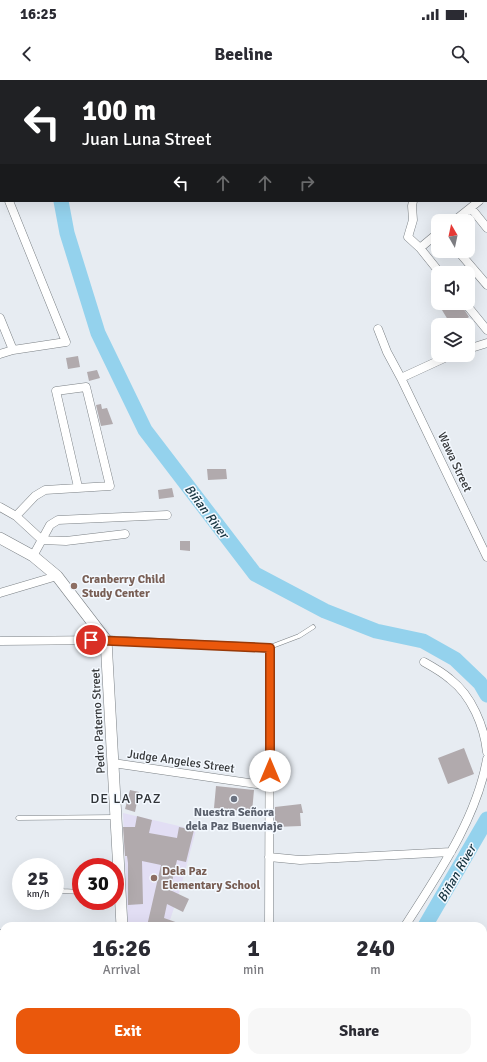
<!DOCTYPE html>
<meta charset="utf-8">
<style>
:root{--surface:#fff;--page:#f7f7f7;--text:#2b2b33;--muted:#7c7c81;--accent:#ea580c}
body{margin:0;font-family:Signika,sans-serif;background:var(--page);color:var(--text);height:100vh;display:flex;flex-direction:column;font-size:15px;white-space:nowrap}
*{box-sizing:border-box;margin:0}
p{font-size:13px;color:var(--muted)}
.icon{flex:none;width:22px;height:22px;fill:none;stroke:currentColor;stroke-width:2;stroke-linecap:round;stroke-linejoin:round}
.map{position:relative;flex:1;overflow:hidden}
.drawer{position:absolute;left:0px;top:842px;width:487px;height:140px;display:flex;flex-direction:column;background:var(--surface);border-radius:12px 12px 0 0;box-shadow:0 4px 16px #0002}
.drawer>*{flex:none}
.hud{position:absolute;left:0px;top:0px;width:487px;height:122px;box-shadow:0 4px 16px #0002;background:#202124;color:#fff;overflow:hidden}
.needle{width:26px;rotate:351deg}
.controls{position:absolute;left:431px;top:134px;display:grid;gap:8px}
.controls a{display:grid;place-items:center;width:44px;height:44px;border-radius:8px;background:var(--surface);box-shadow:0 4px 16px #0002;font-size:20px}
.speed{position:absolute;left:12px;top:778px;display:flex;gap:8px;font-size:20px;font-weight:700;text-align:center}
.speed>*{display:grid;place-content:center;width:52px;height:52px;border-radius:50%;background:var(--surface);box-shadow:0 4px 16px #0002;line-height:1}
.speed small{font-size:10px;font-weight:400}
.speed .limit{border:6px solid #d22;background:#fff;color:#111}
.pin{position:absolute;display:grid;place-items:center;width:34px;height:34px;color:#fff;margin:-17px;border:2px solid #fff;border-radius:50%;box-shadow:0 1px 4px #0007}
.me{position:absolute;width:44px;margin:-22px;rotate:0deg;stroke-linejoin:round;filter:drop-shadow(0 0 3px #0008)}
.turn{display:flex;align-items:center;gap:14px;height:84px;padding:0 16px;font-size:18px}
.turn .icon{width:52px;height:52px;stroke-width:2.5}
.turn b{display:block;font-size:28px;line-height:34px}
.lanes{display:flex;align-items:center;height:38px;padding:0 16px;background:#0003;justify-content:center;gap:20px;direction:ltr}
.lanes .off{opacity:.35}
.eta{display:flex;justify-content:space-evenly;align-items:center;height:68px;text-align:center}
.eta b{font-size:24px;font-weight:700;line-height:28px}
.action{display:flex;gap:8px;margin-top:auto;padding:8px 16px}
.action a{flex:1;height:46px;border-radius:12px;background:var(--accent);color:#fff;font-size:16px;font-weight:700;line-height:46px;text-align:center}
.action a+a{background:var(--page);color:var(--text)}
.status{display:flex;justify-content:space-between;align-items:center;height:28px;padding:0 20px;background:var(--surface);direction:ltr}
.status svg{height:11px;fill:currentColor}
header{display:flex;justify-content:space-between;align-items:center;height:52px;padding:0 16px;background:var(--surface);font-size:18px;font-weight:700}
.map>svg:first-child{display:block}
</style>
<div class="status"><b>16:25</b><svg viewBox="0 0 49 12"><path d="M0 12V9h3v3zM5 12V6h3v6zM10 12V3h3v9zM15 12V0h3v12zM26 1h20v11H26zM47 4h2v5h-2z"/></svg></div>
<header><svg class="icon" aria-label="back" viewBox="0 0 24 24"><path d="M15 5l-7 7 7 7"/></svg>Beeline<svg class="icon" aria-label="search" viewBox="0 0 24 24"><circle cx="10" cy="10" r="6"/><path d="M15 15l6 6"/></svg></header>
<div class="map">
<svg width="487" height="982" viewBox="0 0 487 982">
<rect width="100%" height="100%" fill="#e7ecf2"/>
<path fill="#e2def4" d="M123 733 196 750 180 810 168 846H128Z"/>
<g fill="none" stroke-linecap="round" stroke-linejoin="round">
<path stroke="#94d2ed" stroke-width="15" d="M57 1V0
M61 121 67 153 98 253 145 350 255 494 325 531 376 551 423 561 455 579 480 603 487 615
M425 846 487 739
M363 982 365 978"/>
</g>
<path fill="#b1aaad" d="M455 223H460L469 237 463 241 466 245H451L442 230Z
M78 276 80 287 68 289 66 278Z
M97 290 100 298 89 301 87 292Z
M101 324 102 329 107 328 113 344 101 346 96 325Z
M207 389H226L227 399 208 400Z
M172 408 174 417 159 419 158 410Z
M180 461H190V471L180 470Z
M464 668 474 694 448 704 438 678Z
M216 706 254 710 252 732 214 728Z
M130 710 139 712 135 732 125 729Z
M301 724 303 733H300L301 746 275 747V727Z
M137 736 152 740 149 753 177 758 179 747 194 750 186 782 177 780 170 810 189 819 183 832 167 824 164 838 184 845V846H147L161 785 142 781 143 824 128 825V783L127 776H125L123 747H135Z"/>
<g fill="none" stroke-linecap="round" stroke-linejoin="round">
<g stroke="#7b8085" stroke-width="5">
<path id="lane" d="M270 567 299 556 313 547
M18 738 115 737
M55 803 63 811 81 812"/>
</g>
<g stroke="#7b8085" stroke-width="9">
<path id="street" d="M318 0 319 1
M486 67 487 66
M486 99 487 100
M0 100 1 102
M486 115 487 114
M413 121 412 126 413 140 408 157 420 168
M471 128 487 148
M454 141 479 121
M438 153 420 168 440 193
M458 171 487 205
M465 223 487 250
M0 238 13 270
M378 249 387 272 401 298 487 477
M468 269 487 263
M0 274 13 270 66 262 9 121
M401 298 451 275
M0 427 16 436 42 460 66 461 125 454
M16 436 35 416 45 410 110 406 86 307 56 311 78 407
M33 476 50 445 58 440 167 435
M0 513 57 496
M0 561 106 560 270 568 269 846
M424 582C433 587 442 592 450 599 472 616 484 646 487 672
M113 683 270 706
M269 777 300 780 451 772
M405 846C438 794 476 740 487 679
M0 854H4
M0 916H4
M483 950 487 930
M0 959H4
M60 982V978
M268 982V978
M472 982 473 978"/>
</g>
<g stroke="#7b8085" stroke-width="12">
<path id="secondary" d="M0 458 33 476 57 496 106 560 122 846
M128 978V982"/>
</g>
<path stroke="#9da1a5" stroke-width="1.5" stroke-dasharray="1 3" stroke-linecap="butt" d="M85 1V0"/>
<use href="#lane" stroke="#fff" stroke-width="4"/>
<use href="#street" stroke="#fff" stroke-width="8"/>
<use href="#secondary" stroke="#fff" stroke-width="11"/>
</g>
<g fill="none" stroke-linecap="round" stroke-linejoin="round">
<g stroke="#983908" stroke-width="10">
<path id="route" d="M91 560 270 568V691"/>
</g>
<use href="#route" stroke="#ea580c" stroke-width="7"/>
</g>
<g fill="#8d6e63" stroke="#f4f9ff" stroke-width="1.5">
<circle cx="74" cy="506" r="4"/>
<circle cx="154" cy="798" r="4"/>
</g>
<circle fill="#6b7280" stroke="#f4f9ff" stroke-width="1.5" cx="234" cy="719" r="4"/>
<g text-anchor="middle" stroke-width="3" stroke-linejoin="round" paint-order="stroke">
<g font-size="12" fill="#353739" stroke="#f4f9ff">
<text transform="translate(455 382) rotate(65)" y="4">Wawa Street</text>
<text transform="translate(98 641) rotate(-93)" y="4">Pedro Paterno Street</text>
<text transform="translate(181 681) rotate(8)" y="4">Judge Angeles Street</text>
</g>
<g font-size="12" font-weight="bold" fill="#785e54" stroke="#f4f9ff" text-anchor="start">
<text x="82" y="503">Cranberry Child<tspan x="82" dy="14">Study Center</tspan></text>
<text x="162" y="795">Dela Paz<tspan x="162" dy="14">Elementary School</tspan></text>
</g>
<g font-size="12" font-weight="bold" fill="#5b616d" stroke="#f4f9ff">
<text x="234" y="736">Nuestra Señora<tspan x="234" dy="14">dela Paz Buenviaje</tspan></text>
</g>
<g font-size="13" font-style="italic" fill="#15333f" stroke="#f4f9ff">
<text transform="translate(207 431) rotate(53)" y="5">Biñan River</text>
<text transform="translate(456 793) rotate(-60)" y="5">Biñan River</text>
</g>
<g font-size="14" letter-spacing="1" fill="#303438" stroke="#f4f9ff">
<text x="126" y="723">DE LA PAZ</text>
</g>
</g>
</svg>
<div class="controls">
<a><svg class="needle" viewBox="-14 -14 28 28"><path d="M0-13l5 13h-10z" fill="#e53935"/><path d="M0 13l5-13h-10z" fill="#7c7c81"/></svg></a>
<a><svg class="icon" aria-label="sound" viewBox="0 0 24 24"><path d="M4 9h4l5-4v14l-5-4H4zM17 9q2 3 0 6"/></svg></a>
<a><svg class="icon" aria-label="layers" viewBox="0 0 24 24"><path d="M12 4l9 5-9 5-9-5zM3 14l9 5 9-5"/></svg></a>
</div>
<div class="speed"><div>25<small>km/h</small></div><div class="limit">30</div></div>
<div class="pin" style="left:91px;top:560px;background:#d93025"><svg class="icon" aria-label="arrive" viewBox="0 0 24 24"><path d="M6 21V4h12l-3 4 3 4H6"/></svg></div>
<svg class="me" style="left:270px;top:691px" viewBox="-20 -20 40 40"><circle r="19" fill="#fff"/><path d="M0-13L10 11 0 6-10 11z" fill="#ea580c"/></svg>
<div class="hud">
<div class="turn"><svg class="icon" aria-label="left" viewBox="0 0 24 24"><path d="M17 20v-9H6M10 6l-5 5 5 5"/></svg><div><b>100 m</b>Juan Luna Street</div></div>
<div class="lanes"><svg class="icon" aria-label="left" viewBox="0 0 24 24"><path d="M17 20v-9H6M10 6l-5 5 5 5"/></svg><svg class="icon off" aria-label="ahead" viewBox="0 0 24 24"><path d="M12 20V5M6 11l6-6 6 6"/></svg><svg class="icon off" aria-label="ahead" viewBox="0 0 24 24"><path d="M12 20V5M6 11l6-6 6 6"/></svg><svg class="icon off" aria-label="right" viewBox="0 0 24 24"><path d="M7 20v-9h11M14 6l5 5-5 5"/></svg></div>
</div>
<section class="drawer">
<div class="eta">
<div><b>16:26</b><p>Arrival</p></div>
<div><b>1</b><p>min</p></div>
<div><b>240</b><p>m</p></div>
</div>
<div class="action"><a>Exit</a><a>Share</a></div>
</section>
</div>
